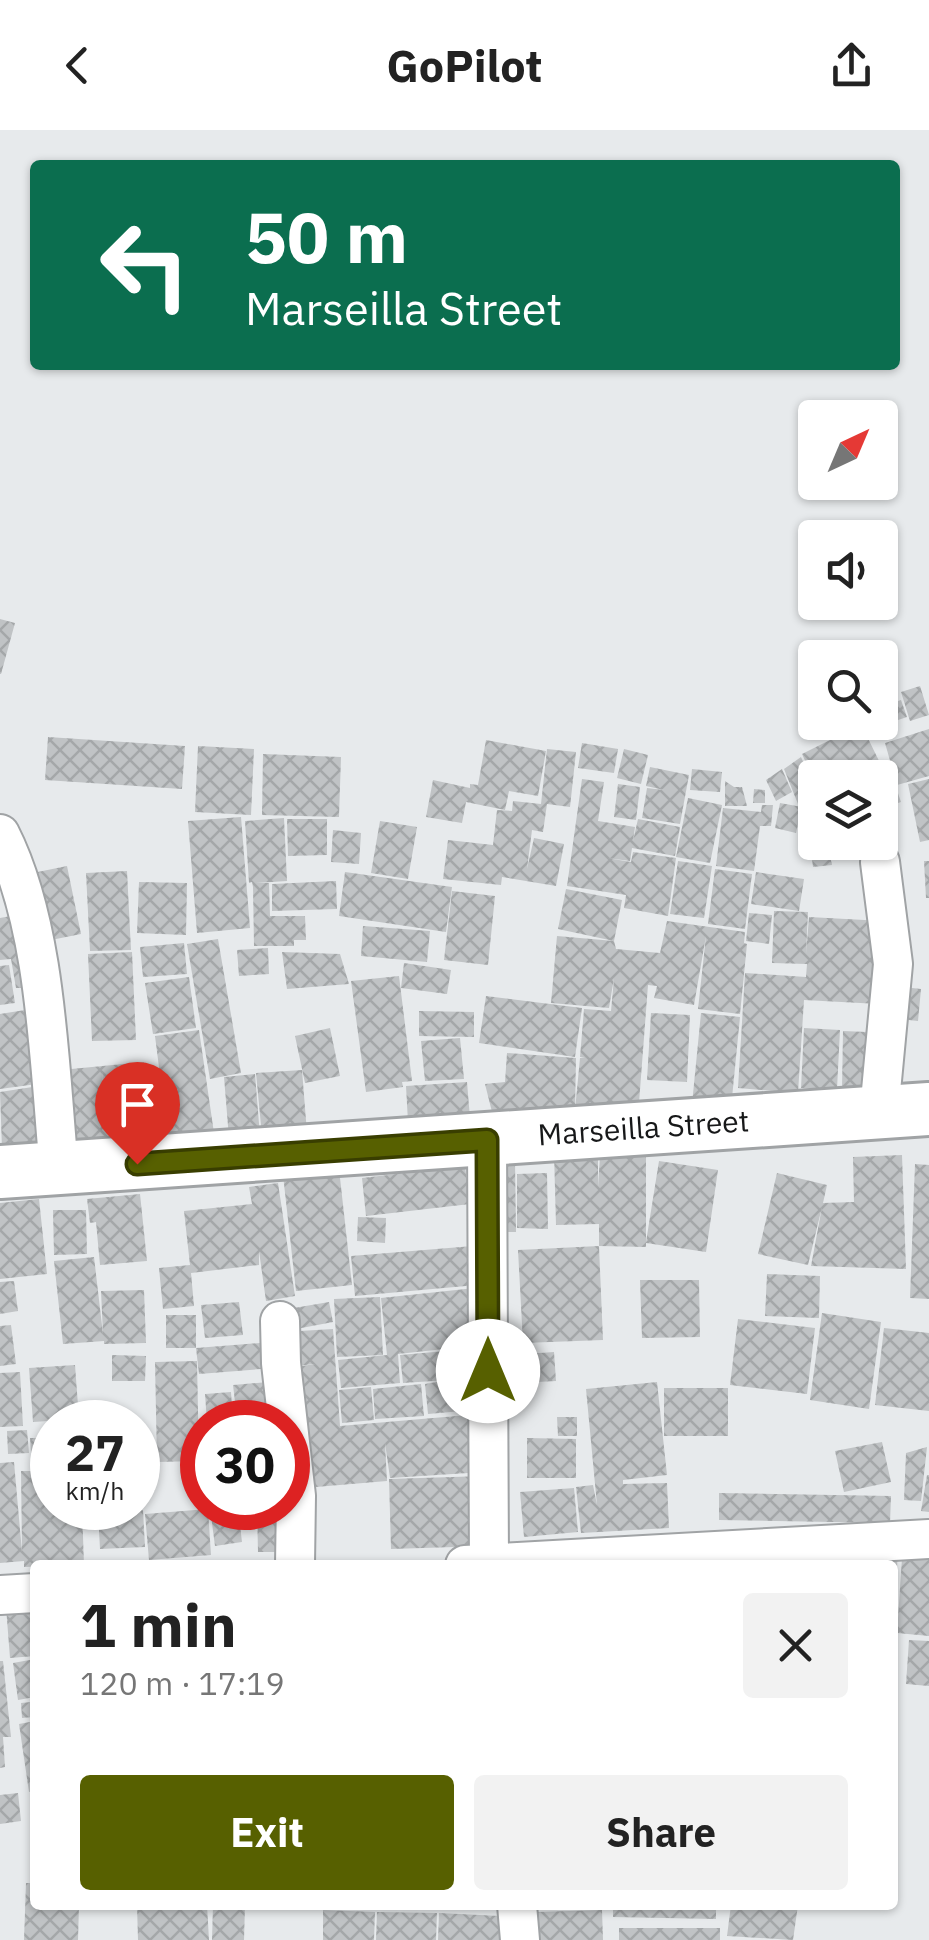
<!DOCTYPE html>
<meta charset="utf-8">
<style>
:root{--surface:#fff;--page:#f2f2f2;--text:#222;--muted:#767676;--accent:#576000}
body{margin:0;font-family:"IBM Plex Sans",sans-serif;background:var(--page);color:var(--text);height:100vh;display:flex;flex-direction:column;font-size:38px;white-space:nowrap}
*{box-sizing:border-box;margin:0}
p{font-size:32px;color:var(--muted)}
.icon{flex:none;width:55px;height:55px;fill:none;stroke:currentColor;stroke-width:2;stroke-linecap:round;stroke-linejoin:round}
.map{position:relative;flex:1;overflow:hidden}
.drawer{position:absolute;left:30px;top:1430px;width:868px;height:350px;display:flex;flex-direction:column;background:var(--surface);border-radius:10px;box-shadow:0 2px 8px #0004}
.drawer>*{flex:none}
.banner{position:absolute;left:30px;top:30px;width:870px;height:210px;border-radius:10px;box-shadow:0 2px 8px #0004;background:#0b6e4f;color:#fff;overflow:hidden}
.needle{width:65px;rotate:44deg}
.tools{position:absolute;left:798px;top:270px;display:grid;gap:20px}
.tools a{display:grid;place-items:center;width:100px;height:100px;border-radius:10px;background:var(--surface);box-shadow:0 2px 8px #0004;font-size:50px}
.speed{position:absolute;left:30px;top:1270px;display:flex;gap:20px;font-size:50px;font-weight:700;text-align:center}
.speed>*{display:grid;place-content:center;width:130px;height:130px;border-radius:50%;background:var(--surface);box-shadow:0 2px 8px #0004;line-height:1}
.speed small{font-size:25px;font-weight:400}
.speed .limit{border:15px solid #d22;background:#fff;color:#111}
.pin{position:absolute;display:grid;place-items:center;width:85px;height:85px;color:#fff;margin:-102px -42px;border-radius:50% 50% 50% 0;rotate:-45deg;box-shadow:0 0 10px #0007}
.pin .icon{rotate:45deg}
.me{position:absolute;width:110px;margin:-55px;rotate:0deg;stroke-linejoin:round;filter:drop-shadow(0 0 8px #0008)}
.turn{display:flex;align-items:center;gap:35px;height:210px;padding:0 50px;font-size:45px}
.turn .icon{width:130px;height:130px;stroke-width:2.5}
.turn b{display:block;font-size:70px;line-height:85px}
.round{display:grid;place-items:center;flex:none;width:105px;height:105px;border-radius:10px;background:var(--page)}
.summary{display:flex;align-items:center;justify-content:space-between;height:170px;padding:0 50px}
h1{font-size:60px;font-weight:800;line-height:75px}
.cta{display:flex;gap:20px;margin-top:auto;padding:20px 50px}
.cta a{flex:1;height:115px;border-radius:10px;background:var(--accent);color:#fff;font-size:40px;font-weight:800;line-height:115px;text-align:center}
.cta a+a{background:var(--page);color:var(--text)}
header{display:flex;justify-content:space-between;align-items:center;height:130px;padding:0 50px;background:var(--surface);font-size:45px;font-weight:800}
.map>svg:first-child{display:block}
</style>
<header><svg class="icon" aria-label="back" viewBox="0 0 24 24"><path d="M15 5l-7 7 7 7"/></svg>GoPilot<svg class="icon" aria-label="share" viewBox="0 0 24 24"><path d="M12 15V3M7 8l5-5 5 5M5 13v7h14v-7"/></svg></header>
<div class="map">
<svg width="929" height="1810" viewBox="0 0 929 1810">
<defs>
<pattern id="building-cross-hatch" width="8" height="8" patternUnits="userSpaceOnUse" patternTransform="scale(2.5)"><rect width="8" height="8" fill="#c0c3c5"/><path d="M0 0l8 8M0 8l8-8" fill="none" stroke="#a4a7a9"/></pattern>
</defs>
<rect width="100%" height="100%" fill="#e7eaec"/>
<path fill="url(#building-cross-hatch)" d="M0 489 15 493 1 544H0Z
M920 556 929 585 910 591 901 562Z
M901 570 907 587 892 592 886 575Z
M880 578 891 599 873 609 864 592H880Z
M845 592H860L882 637 860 648 852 645 813 648 802 624 834 608 830 600Z
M929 599V646L897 655 885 613Z
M48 607 185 616 182 659 45 650Z
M486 610 546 621 538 666 509 661 505 680 466 672 462 693 426 687 433 650 470 658V654L478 655Z
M582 613 618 619 614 643 578 638Z
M198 616 254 619 251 685 195 682Z
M547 619 576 622 570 677 547 674 543 702 532 700 527 739 534 708 564 714 556 756 502 747 501 755 443 749 448 710 493 715 497 680 512 681 513 671 541 674Z
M624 619 648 625 641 654 617 648Z
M263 624 341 627 339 687 262 685Z
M801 627 815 659V667L798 674 784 639Z
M650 637 689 645 680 694 642 688 647 658 664 660 646 656Z
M692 639 722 642 720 662 690 660Z
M782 639 792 662 776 671 766 650Z
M890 640 901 672 880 679V648L871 647Z
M582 649 604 652 598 691 635 697 633 711 638 689 680 697 675 726 632 718 630 731 607 728 631 732 633 722 676 728 668 786 624 778 626 765 567 756Z
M929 649V710L920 712 908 654Z
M725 651 734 657H742L747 676H725Z
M618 654 640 657 636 690 614 687Z
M754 659 765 660V673H753Z
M688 668 722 675 710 733 676 727Z
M815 671V692L809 695 802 677 796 703 775 698 780 673 802 677Z
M762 675H773L771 696H760L754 741 716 736 723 678 761 682Z
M241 687 250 798 197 803 188 691Z
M284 688 287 751 256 753H269L270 786H305L306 810H294V816H254L253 757 252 752 249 753 245 691Z
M287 689H327V725L288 726Z
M380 691 417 697 408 749 371 743Z
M815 696V712H827L832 735 813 737 808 698Z
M333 700 361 703 359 734 331 732Z
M678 731 712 736 704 788 670 784Z
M924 731H929V768H926Z
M67 736 81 804 36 813 23 745Z
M715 739 752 744 745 799 708 794Z
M127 741 131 820 90 821 86 743Z
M345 742 452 757 446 802 339 786Z
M756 742 804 749 799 781 751 774Z
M336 751 337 779 272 781V754Z
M139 752 187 753 186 805 137 803Z
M566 759 622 770 614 811 616 819 660 823 667 791 745 802 744 813 747 814 740 884 698 879 706 806 694 875 654 868 657 856 648 855 638 986 575 980 580 928H585L580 927 584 879 611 881 614 848 609 878 551 873 557 806 614 811 558 799Z
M452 761 495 766 488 835 444 830Z
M774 781 808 782 806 824 809 787 883 791 879 874 804 870 798 963 738 958 745 843 806 847 807 834 772 833Z
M749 783 772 785 769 814 746 811Z
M11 786 29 858H16L11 829 0 830V788Z
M363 796 430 801 427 832 361 826Z
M218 809 241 943 210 949 187 814Z
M184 813 187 844 143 847 140 817Z
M268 818 269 844 239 846 237 820Z
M132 822 136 910 92 911 88 824Z
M282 822 340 824 349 854 287 859Z
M404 833 451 840 447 864 401 858Z
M9 835 15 873 0 875V836Z
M399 846 412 951 402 952 403 957 366 962 351 851Z
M189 847 196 898 153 904 145 853Z
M903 857 921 859 918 891 900 889Z
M486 866 582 878 575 927 479 913Z
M25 880 37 954 0 959V884Z
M419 881 474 882V907L419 906Z
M651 883 690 885 687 952 647 950Z
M701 883 740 887 731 978 692 974Z
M330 898 340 946 305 953 295 906Z
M804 898 840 900 837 959 801 958Z
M199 900 215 1010 164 1016 156 954 161 953 155 906Z
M843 901 867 902 866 959H842Z
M460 908 464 949 425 951 421 911Z
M507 923 576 928 575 980 494 990 485 954 505 952Z
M144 932 151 1006 110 1010 102 941 109 1020 69 1023 61 940Z
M302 940 307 1003 262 1006 256 943Z
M255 944 260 1006 229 1008 224 947Z
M467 952 470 988 408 992 406 956Z
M39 956 47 1012 2 1019 0 962Z
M598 1022V1057L600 1026H646V1112L659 1031 718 1040 706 1122 646 1113V1117L599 1116V1094L556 1095 554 1023Z
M902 1025 906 1139 811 1136 822 1077 808 1135 758 1124 777 1043 827 1055 823 1073 854 1072 853 1027Z
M490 1031H515L516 1102H490Z
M915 1034 929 1035V1169L910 1168Z
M465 1036 470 1074 366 1086 362 1048Z
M339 1039 352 1155 296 1161 283 1045Z
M547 1043 548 1099 517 1098V1044Z
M278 1053 295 1166 266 1171 259 1121V1135L191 1143 194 1176 163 1179 159 1138 190 1135 184 1081 252 1074 249 1057Z
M140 1064 147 1131 100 1135 96 1092 90 1093 87 1069Z
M39 1069 47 1144 0 1149V1073Z
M53 1080H86L87 1124 54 1125Z
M358 1087 386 1088 385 1113 357 1111Z
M473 1116 477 1155 355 1166 351 1126Z
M599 1116 603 1210 523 1213 518 1120Z
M94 1127 103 1204 101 1161 144 1160 146 1213 104 1214V1211L63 1214 54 1131Z
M767 1144 820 1146 819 1188 765 1186Z
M640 1150H699L700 1207 642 1208Z
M14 1151 18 1181 0 1184V1152Z
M475 1158 481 1215 398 1224 400 1253 341 1258 338 1230 387 1225 381 1168Z
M380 1167 383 1225 337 1227 334 1169Z
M239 1172 243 1205 205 1208 201 1175Z
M329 1172 333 1192 291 1200 288 1179Z
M822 1183 881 1192 869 1279 810 1270Z
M166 1185H196V1218H166Z
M738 1189 815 1198 807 1264 730 1255Z
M11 1195 16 1234 0 1236V1196Z
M884 1198 929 1203V1281L875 1275Z
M333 1199 340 1296 480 1284 484 1342 390 1348 385 1313 387 1351 304 1358 289 1238 315 1234 286 1237 283 1202Z
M272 1212 274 1238 199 1244 196 1218Z
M480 1218 485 1279 428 1284 425 1254 448 1250 403 1253 400 1225Z
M554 1222 556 1251 501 1254 499 1226Z
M112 1225 146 1226 145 1251H112Z
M197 1231 199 1331 157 1332 155 1232Z
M75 1235 79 1289 33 1292 29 1238Z
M20 1242 23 1296 0 1297V1243Z
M280 1251 282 1276 236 1280 233 1255Z
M657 1252 667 1345 623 1350V1354L667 1353 669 1398 581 1403 576 1357 593 1355 597 1375 586 1259Z
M421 1254 424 1286 375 1289 373 1259Z
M371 1257 374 1290 342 1293 339 1260Z
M664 1258H728V1306H664Z
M231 1262 233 1292H207L205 1264Z
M279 1287V1292H238V1290Z
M557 1287H577V1306H558Z
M27 1300 29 1323 8 1324 7 1301Z
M30 1308H39L40 1322 31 1323Z
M527 1308 576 1309V1348H527Z
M882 1312 891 1352 844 1362 835 1321Z
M44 1313H52V1325L45 1326Z
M927 1317 921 1371 904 1370 906 1323Z
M138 1323H154L155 1361 138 1362Z
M14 1332 22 1422 21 1341H52V1378H82L84 1435 24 1437V1431L0 1433V1333Z
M927 1345H929V1382L921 1381Z
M484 1346 487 1416 391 1419 389 1349Z
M574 1358 578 1402 524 1407 520 1362Z
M719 1363 891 1366 890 1393 719 1390Z
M210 1378H238L242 1412 215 1416Z
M257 1378H287L288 1422H258Z
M208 1379 211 1425 149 1430 145 1384Z
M143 1380 145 1417 100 1419 98 1382Z
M903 1413 929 1415V1506L897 1503Z
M872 1414 898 1416 896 1461H892V1435H870Z
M35 1475V1526L10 1528 6 1477Z
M909 1510 929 1511V1556L906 1554Z
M35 1529V1567L18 1570 13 1533Z
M0 1531H3L11 1607H3L5 1637 0 1638Z
M31 1572 33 1587 22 1588 21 1573Z
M35 1591V1661L29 1662 19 1594Z
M18 1663 21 1691 0 1694V1665Z
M26 1753H35V1775H79L78 1810H24Z
M137 1775H207L209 1810H138Z
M213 1775H245L244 1810H212Z
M613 1775H716V1789L613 1787Z
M731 1775H798L793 1810 727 1806Z
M323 1780 375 1782 374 1810H323Z
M602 1780 603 1810H536V1782Z
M377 1782 437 1783 436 1810H376Z
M439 1783 500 1786 499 1810H438Z
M619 1798H720V1810H619Z"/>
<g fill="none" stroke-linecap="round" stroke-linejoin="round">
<g stroke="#a0a3a5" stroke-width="42">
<path id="street" d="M0 704C47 796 49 935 59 1039
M879 982 893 834 880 732
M487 1010 489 1435
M280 1191 281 1233 296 1366 295 1435
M465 1435 929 1409
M0 1465 35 1463
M517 1775 520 1810"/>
</g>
<g stroke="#a0a3a5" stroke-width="58">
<g id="secondary">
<path id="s1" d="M0 1042 929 979"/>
</g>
</g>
<use href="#street" stroke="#fff" stroke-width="38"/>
<use href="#secondary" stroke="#fff" stroke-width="52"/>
</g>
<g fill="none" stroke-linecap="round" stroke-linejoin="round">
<g stroke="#393e00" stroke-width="25">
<path id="route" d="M137 1034 487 1010 488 1241"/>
</g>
<use href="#route" stroke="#576000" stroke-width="18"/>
</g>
<g text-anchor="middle" stroke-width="8" stroke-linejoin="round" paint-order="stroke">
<g font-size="30" fill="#171819" stroke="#e7eaec">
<text dy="10" stroke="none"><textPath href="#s1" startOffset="645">Marseilla Street</textPath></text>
</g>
</g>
</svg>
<div class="tools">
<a><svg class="needle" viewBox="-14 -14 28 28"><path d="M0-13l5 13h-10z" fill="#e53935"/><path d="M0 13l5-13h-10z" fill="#767676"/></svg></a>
<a><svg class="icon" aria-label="sound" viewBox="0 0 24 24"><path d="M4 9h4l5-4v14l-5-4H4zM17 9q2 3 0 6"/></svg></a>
<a><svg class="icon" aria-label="search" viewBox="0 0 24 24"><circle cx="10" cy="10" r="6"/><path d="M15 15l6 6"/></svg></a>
<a><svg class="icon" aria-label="layers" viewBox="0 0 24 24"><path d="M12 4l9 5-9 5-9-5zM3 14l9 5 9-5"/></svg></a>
</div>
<div class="speed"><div>27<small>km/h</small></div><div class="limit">30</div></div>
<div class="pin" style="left:137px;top:1034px;background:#d93025"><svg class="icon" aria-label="arrive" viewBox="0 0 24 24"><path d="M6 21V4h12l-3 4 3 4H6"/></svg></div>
<svg class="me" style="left:488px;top:1241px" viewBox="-20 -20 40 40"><circle r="19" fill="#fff"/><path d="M0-13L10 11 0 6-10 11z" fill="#576000"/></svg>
<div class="banner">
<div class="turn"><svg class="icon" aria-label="left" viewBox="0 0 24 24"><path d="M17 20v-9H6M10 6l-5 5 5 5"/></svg><div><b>50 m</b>Marseilla Street</div></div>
</div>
<section class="drawer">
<div class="summary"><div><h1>1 min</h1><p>120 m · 17:19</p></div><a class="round"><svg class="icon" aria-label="close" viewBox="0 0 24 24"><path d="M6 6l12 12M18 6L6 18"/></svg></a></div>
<div class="cta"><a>Exit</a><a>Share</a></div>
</section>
</div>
